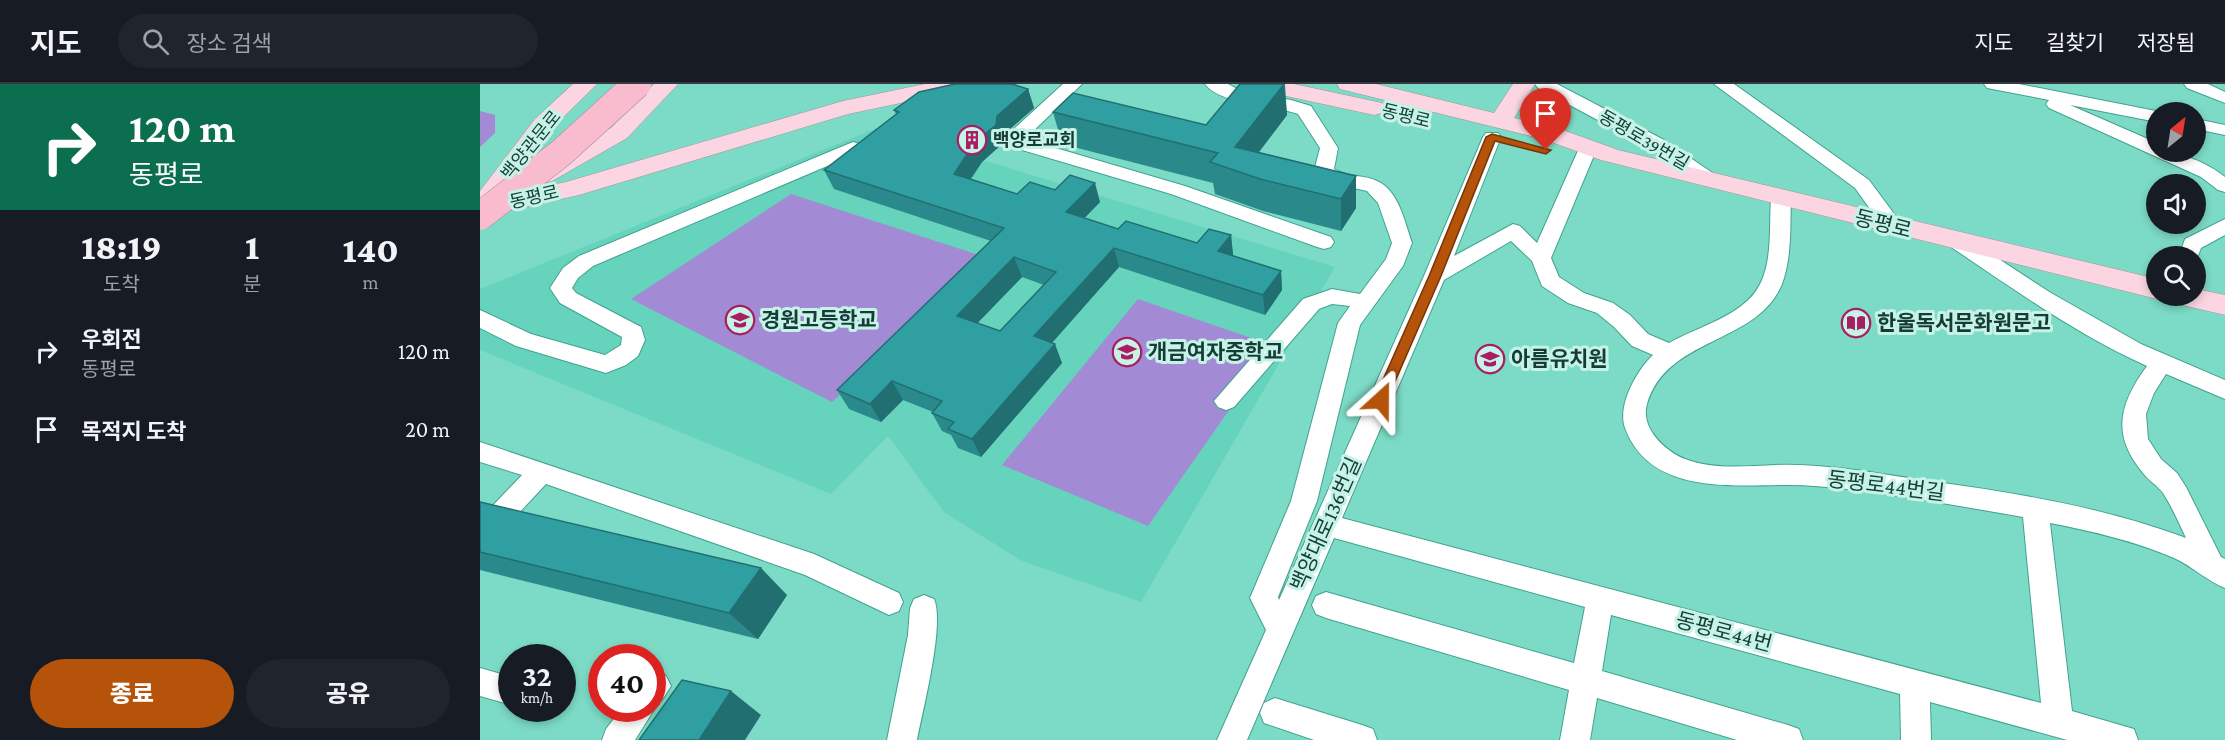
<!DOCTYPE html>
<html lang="ko">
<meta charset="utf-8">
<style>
:root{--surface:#171b24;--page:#20242c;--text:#f1f3f6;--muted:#9ea1a6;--line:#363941;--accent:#b45309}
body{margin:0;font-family:"Crimson Pro","Noto Sans KR",serif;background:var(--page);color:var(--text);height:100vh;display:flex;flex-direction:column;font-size:22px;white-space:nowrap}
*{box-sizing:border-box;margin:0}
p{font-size:20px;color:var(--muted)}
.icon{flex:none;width:33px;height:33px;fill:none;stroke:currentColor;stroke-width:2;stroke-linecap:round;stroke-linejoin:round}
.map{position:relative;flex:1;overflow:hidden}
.drawer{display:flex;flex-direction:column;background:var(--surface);width:480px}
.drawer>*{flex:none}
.banner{background:#0b6e4f;color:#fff;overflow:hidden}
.needle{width:39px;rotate:30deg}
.controls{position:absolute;left:1666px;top:18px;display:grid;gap:12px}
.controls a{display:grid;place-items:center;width:60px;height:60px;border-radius:50%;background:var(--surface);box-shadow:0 3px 9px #0003;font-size:30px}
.speed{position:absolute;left:18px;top:560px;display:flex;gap:12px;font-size:30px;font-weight:700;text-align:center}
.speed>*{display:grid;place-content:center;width:78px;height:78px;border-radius:50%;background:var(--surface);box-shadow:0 3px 9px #0003;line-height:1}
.speed small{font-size:15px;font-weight:400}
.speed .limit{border:9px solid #d22;background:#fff;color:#111}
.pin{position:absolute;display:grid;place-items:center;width:51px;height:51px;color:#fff;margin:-62px -26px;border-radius:50% 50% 50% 0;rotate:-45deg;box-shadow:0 0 6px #0007}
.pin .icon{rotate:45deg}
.me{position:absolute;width:66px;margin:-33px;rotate:24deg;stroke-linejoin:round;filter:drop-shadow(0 0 4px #0008)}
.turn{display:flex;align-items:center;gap:21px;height:126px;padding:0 30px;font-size:27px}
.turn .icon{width:78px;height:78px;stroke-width:2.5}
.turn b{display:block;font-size:42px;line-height:51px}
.eta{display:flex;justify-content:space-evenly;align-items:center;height:102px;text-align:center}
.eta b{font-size:36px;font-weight:800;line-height:42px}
.action{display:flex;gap:12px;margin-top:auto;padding:12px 30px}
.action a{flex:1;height:69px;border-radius:36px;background:var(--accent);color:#fff;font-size:24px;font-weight:800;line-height:69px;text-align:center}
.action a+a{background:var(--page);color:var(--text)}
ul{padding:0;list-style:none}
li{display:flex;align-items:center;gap:18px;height:78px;padding:0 30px}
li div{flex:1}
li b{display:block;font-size:22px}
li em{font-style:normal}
header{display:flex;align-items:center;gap:36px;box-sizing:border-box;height:84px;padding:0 30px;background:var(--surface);border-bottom:2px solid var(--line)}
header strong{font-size:28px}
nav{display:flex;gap:33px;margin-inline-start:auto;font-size:21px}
.search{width:420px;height:54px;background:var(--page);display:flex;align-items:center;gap:15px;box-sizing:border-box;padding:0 21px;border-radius:33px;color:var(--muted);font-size:22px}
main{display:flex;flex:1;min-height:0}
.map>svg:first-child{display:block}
</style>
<header>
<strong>지도</strong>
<div class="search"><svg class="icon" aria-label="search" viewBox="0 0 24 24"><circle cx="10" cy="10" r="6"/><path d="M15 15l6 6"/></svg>장소 검색</div>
<nav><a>지도</a><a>길찾기</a><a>저장됨</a></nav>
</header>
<main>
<section class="drawer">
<div class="banner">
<div class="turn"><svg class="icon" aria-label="right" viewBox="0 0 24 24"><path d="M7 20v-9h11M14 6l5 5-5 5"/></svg><div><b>120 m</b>동평로</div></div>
</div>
<div class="eta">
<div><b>18:19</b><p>도착</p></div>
<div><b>1</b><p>분</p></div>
<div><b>140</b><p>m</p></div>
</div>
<ul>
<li><svg class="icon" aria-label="right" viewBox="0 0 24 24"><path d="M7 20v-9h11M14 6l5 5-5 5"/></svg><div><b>우회전</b><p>동평로</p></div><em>120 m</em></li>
<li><svg class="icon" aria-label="arrive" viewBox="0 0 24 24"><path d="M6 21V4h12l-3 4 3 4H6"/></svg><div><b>목적지 도착</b></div><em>20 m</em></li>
</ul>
<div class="action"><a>종료</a><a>공유</a></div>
</section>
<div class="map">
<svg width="1745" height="656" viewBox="0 0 1745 656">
<rect width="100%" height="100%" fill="#7cdbc6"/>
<path fill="#66d3bc" d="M397 44 855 183 661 518 542 477 464 428 408 352 351 410 0 266V205Z"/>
<path fill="#a28ad5" d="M0 27 15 31V49L0 63Z
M311 110 508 174 352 318 151 215Z
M658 215 794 262 668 442 522 381Z"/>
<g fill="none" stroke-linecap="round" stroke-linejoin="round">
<g stroke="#40a28f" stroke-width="2">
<path id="minor" d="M583 0H602L545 55 705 102 851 153 854 158 851 163 844 165 837 163 691 110 525 61 523 57 525 53Z
M725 0H748L761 7 811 16 831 22 858 64 854 85C868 94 885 90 899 98 919 108 925 139 932 159L923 182 880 241 837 417 798 513 799 516 944 192 1003 53 1006 49H1018L1021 53 974 172 1033 140 1040 142 1057 159 1097 69 1099 65H1113L1115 69 1071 174 1079 193 1104 209 1133 219 1150 231 1168 250 1189 259C1217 243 1263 232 1279 202 1293 177 1289 141 1291 114L1294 110 1301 108 1308 110 1311 114C1310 142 1312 173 1302 200 1277 261 1187 252 1167 320 1160 344 1185 367 1205 375 1233 386 1267 382 1296 381 1317 380 1338 382 1359 384 1389 387 1419 393 1449 397 1536 409 1623 423 1706 454 1699 439 1692 423 1683 409 1677 401 1669 397 1663 389 1631 351 1639 320 1667 282 1597 251 1534 205 1471 163L1468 158 1471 153 1478 151 1485 153 1571 209 1661 260 1745 296V315L1686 290 1674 309 1666 330 1668 355 1681 375 1697 389 1706 403 1741 473 1745 475V504C1727 497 1712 482 1694 474 1655 457 1611 447 1570 439L1592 627 1654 645 1658 656H1587L1450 618 1451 656H1421L1420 610 1131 531 1122 587 1308 641 1319 645 1323 656H1257L1117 614 1110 656H1080L1089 606 846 534 836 530 832 521 836 512 846 508 1094 579 1105 523 854 454 767 656H737L786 546 770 514 811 417 858 239 870 222 852 220 839 225 754 323 746 326 738 323 734 317 823 215 852 205 880 210 906 175 912 159 898 119 887 107 848 98 834 87 840 64 818 30C794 21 741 21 725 0ZM1031 157 1052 177 1062 202 1088 219 1117 229 1134 243 1152 262 1173 271C1157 286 1137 321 1145 344 1170 411 1251 401 1308 401 1328 401 1348 403 1367 405 1426 412 1485 423 1543 433L1561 619 862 434 964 196Z
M1055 0H1077L1184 56 1237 92 1240 96 1237 100H1223L1170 64 1058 4Z
M1234 0H1254L1389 96 1423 142 1420 147 1413 149 1406 147 1375 104Z
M1504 0H1539L1681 28H1677V38L1590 21 1677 59V68C1701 68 1726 78 1745 93V108L1738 106 1721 93 1569 24 1566 20 1569 16 1507 4Z
M1704 0H1728L1745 8V19L1707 4Z
M1716 35 1745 41V51L1716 45Z
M373 58 380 60 382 64 380 68 113 182 98 194 92 204 96 209 161 243 165 256 158 272 146 281 126 289 36 262 0 244V226L51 250 125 271 141 261 142 253 80 219 70 204 83 184 99 172Z
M1745 135V151L1721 164 1716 177V172H1699L1705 155Z
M0 358 334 470 419 509 423 518 419 527 409 531 325 491 66 400 9 461 0 464V435L42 391 0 378Z
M444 511 454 515C465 540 443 625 437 656H407L428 551 430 524 434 515Z
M0 584 32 593V621L0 612Z
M176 588 186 592 191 602 182 616 173 620 175 624 155 656H122L126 645 142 624H172V589Z
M795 614 882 641 893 645 897 656H834L784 639 780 629 784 619Z"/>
</g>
<g stroke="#a98f98" stroke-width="1">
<path id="major" d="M93 0H117L71 45 23 111 86 98 363 17 445 0H489L486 5 478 7 368 30 99 111 0 133V107L55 35Z
M174 0H198L147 54 72 97 63 99 54 97 50 91 54 85 131 44Z
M771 0H814L902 19 906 24 902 29 894 31 774 5Z
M857 0H896L1014 29 1033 0H1055L1034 34 1080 45 1138 66 1677 195V212H1687L1677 215 1121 76 1063 55 860 5Z
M1716 205 1745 211V231L1694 219 1690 212H1716Z"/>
</g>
<use href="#minor" fill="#fff" fill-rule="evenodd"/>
<use href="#major" fill="#fbd6e2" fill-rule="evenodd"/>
<g stroke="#a98f98" stroke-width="29" stroke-linecap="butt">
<path id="highway-bridge" d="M0 132 81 69 157 0"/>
</g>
<use href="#highway-bridge" stroke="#f9bbce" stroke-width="28"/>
</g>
<path fill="#29898b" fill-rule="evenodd" d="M760 0H805L807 31 779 68 876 92V124L861 147 783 127 735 110 733 99 582 60 573 28 726 41Z
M548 5 554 24 523 51 522 60 502 78 491 95 537 110 620 118 604 134 638 145 717 159 751 151 753 171V172L801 187 802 206 785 231 639 183 572 259 582 279 501 373 478 364 471 351 462 347 452 329 453 328 423 316 401 338 369 325 357 306 511 157 354 105 344 86 416 30 414 26ZM542 193 564 201 520 247 497 239Z
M0 418 307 511 278 555 0 486Z"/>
<path fill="#226f71" d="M804 0 807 31 763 89 755 63Z
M548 5 554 24 523 51 522 60 502 78 481 109 474 90 495 58 517 32Z
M876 92V124L861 147V115Z
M615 99 620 118 591 148 586 128Z
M751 151 753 171 741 187 738 167Z
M634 164 639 183 561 271 554 252Z
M534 173 542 193 486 251 477 232Z
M801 187 802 206 785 231 783 211Z
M575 260 582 279 501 373 492 355Z
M412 297 423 316 401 338 390 320Z
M281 484 307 511 278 555 249 529Z
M251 607 281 631 265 656H219Z"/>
<path fill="#309fa2" stroke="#226f71" stroke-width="1.5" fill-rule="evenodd" d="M475 0H532L548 5 517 32 516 41 495 58 474 90 537 110 550 98 575 106 590 91 615 99 586 128 638 145 646 137 717 159 729 145 751 151 738 167 801 187 783 211 634 164 554 252 575 260 492 355 468 345 474 338 452 329 462 317 412 297 390 320 357 306 524 144 344 86 419 28 414 26 439 8ZM534 173 576 188 520 247 477 232Z
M760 0H804L755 63 876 92 861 115 780 95 730 78 738 69 573 28 593 9 726 41Z
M0 418 281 484 249 529 0 468Z
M202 596 251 607 219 656H159Z"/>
<path fill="#b45309" stroke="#753606" stroke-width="1.5" d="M1012 50 1071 66 1066 70 1015 57 961 192 907 316 901 321 896 320 894 316 949 192 1006 53Z"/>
<defs>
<g id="building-ring" transform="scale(1.5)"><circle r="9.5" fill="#c6f2e7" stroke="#a91e60" stroke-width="1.5"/><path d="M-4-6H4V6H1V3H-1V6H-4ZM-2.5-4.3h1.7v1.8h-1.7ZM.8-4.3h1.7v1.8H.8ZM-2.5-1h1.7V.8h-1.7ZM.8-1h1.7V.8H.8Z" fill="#a91e60"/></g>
<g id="school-ring" transform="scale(1.5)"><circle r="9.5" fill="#c6f2e7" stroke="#a91e60" stroke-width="1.5"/><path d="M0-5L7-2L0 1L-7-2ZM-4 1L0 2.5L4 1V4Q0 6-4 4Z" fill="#a91e60"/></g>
<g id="library-ring" transform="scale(1.5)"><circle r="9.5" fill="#c6f2e7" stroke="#a91e60" stroke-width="1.5"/><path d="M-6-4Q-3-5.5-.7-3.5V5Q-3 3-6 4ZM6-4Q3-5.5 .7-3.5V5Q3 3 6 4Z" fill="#a91e60"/></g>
</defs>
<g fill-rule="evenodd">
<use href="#building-ring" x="492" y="56"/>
<use href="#school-ring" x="260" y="236"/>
<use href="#library-ring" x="1376" y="239"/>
<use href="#school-ring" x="647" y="268"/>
<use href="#school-ring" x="1010" y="275"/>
</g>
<g text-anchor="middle" stroke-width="6" stroke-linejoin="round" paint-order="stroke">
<g font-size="18" fill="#143d35" stroke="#c6f2e7">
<text transform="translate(926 32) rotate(14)" y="6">동평로</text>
<text transform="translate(1164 56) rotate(30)" y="6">동평로39번길</text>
<text transform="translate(51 61) rotate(-51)" y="6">백양관문로</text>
<text transform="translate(54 113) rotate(-13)" y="6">동평로</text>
</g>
<g font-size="18" font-weight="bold" fill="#143d35" stroke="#c6f2e7" text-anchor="start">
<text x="513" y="62">백양로교회</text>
</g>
<g font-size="21" fill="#143d35" stroke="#c6f2e7">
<text transform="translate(1403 140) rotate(14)" y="7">동평로</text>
<text transform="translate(1406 402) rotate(7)" y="7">동평로44번길</text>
<text transform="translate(846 440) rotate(-66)" y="7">백양대로136번길</text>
<text transform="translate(1244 548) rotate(15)" y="7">동평로44번</text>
</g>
<g font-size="21" font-weight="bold" fill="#143d35" stroke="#c6f2e7" text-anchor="start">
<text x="281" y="243">경원고등학교</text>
<text x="1397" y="246">한울독서문화원문고</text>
<text x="668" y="275">개금여자중학교</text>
<text x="1031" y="282">아름유치원</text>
</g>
</g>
</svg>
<div class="controls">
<a><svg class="needle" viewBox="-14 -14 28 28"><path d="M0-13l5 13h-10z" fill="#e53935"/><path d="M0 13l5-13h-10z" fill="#9ea1a6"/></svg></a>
<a><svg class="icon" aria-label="sound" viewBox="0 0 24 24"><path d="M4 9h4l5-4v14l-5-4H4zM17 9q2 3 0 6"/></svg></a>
<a><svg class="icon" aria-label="search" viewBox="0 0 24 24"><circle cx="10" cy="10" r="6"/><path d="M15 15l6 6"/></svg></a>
</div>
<div class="speed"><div>32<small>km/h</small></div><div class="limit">40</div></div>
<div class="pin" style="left:1066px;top:66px;background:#d93025"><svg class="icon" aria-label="arrive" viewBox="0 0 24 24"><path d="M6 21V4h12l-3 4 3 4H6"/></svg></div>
<svg class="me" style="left:901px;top:316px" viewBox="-20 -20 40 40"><path d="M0-17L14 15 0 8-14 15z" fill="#b45309" stroke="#fff" stroke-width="4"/></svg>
</div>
</main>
